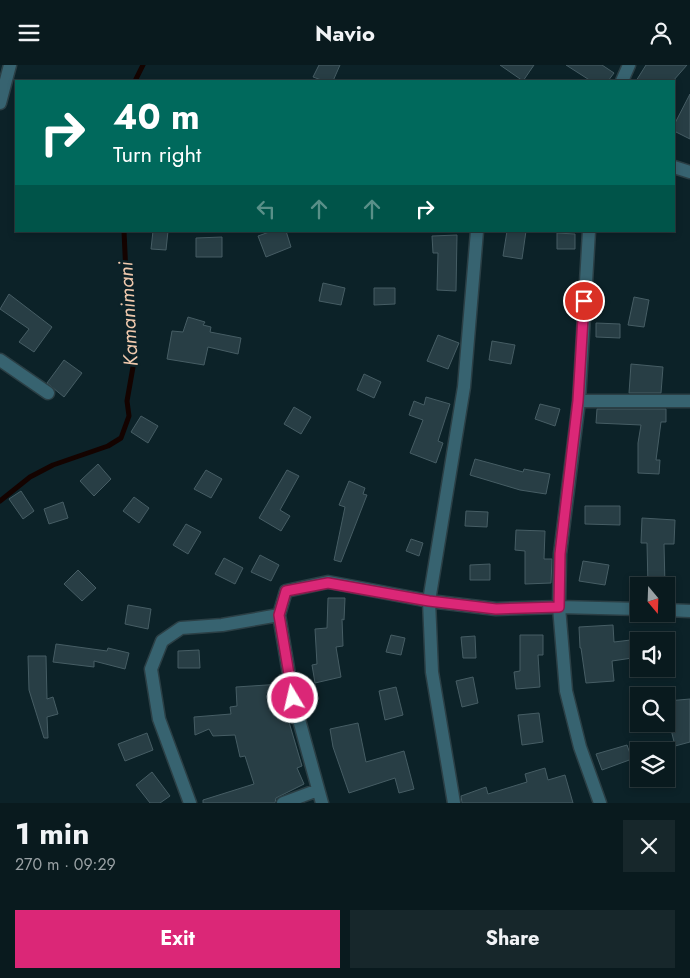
<!DOCTYPE html>
<meta charset="utf-8">
<style>
:root{--surface:#091a1e;--page:#17272b;--text:#f1f3f6;--muted:#99a1a4;--line:#29383c;--accent:#db2777}
body{margin:0;font-family:Jost,sans-serif;background:var(--page);color:var(--text);height:100vh;display:flex;flex-direction:column;font-size:19px;white-space:nowrap}
*{box-sizing:border-box;margin:0}
p{font-size:16px;color:var(--muted)}
.icon{flex:none;width:28px;height:28px;fill:none;stroke:currentColor;stroke-width:2;stroke-linecap:round;stroke-linejoin:round}
.map{position:relative;height:738px;overflow:hidden}
.side{display:flex;flex-direction:column;background:var(--surface);flex:1}
.side>*{flex:none}
.hud{position:absolute;left:15px;top:15px;width:660px;height:152px;border-radius:0px;box-shadow:0 2px 8px #0003,0 0 0 1px var(--line);background:#00695c;color:#fff;overflow:hidden}
.needle{width:32px;rotate:161deg}
.buttons{position:absolute;left:630px;top:512px;display:grid;gap:10px}
.buttons a{display:grid;place-items:center;width:45px;height:45px;border-radius:0px;background:var(--surface);box-shadow:0 2px 8px #0003,0 0 0 1px var(--line);font-size:25px}
.pin{position:absolute;display:grid;place-items:center;width:42px;height:42px;color:#fff;margin:-21px;border:2px solid #fff;border-radius:50%;box-shadow:0 1px 5px #0007}
.me{position:absolute;width:55px;margin:-28px;rotate:351deg;stroke-linejoin:round;filter:drop-shadow(0 0 4px #0008)}
.turn{display:flex;align-items:center;gap:18px;height:105px;padding:0 15px;font-size:22px}
.turn .icon{width:65px;height:65px;stroke-width:2.5}
.turn b{display:block;font-size:35px;line-height:42px}
.lanes{display:flex;align-items:center;height:48px;padding:0 15px;background:#0003;justify-content:center;gap:25px;direction:ltr}
.lanes .off{opacity:.35}
.round{display:grid;place-items:center;flex:none;width:52px;height:52px;border-radius:0px;background:var(--page)}
.overview{display:flex;align-items:center;justify-content:space-between;height:85px;padding:0 15px}
h1{font-size:30px;font-weight:700;line-height:38px}
.action{display:flex;gap:10px;margin-top:auto;padding:10px 15px}
.action a{flex:1;height:58px;border-radius:0px;background:var(--accent);color:#fff;font-size:20px;font-weight:700;line-height:58px;text-align:center}
.action a+a{background:var(--page);color:var(--text)}
header{display:flex;justify-content:space-between;align-items:center;height:65px;padding:0 15px;background:var(--surface);font-size:22px;font-weight:700}
.map>svg:first-child{display:block}
</style>
<header><svg class="icon" aria-label="menu" viewBox="0 0 24 24"><path d="M4 6h16M4 12h16M4 18h16"/></svg>Navio<svg class="icon" aria-label="person" viewBox="0 0 24 24"><circle cx="12" cy="8" r="4"/><path d="M4 21q1-7 8-7t8 7"/></svg></header>
<div class="map">
<svg width="690" height="738" viewBox="0 0 690 738">
<rect width="100%" height="100%" fill="#0c2228"/>
<g fill="none" stroke-linecap="round" stroke-linejoin="round">
<path stroke="#140300" stroke-width="5" d="M135 16 143 0
M0 436 30 412 53 400 108 381 121 373 129 351 127 336 133 302 128 254 124 166"/>
</g>
<path fill="#283e45" stroke="#465d64" d="M319 0H340L333 16H324L313 12Z
M500 0H534L523 16Z
M566 0H602L614 8 608 16H591Z
M646 0H687L673 16H636Z
M690 29V74L674 66V60Z
M153 166H168L166 185 151 184Z
M272 166H286L291 182 266 192 258 171Z
M507 166H526L522 194 503 191Z
M557 168 575 169V184H557Z
M457 170 456 226 437 225 438 188H433L432 171Z
M222 172V192H196V173Z
M323 218 345 223 341 240 319 236Z
M374 223H395V239L374 240Z
M9 229 52 262 34 287 19 277 29 264 0 244Z
M634 232 649 235 644 262 628 260Z
M188 252 205 257 203 260 211 262 210 267 241 273 238 289 208 282 204 300 167 294 172 266 183 267Z
M596 258 620 259V273L596 272Z
M438 270 459 278 448 304 427 296Z
M492 276 515 280 511 299 489 295Z
M64 295 82 308 64 332 47 318Z
M631 299 663 302 661 328H629Z
M364 309 381 317 374 333 357 325Z
M426 332 450 339 438 376 443 378 436 398 410 388 423 355 409 350 414 336 424 340Z
M540 339 560 344 555 361 535 354Z
M294 342 311 352 301 369 284 359Z
M597 344H666V357H661L656 395H660L659 409 638 408V378L641 360 596 358Z
M141 351 158 361 148 378 131 367Z
M475 394 523 407 524 404 550 409 546 429 520 425 470 410Z
M98 399 111 414 94 431 80 416Z
M206 405 222 414 211 433 194 424Z
M287 405 299 411 280 445 290 451 281 466 259 453Z
M349 416 365 423 363 429 367 430 341 497 334 495 345 442 339 440Z
M21 426 34 446 23 454 9 434Z
M134 432 149 443 139 458 123 446Z
M63 437 68 453 49 459 44 444Z
M585 441H620V460L585 459Z
M466 446 488 447 487 462 465 461Z
M642 453 675 455 674 479H664L665 521H648L647 478H641Z
M186 459 201 467 188 489 173 480Z
M516 465 545 466 544 494H552L551 518 525 519V486L515 485Z
M411 474 423 478 419 491 406 486Z
M260 490 279 500 271 516 251 507Z
M224 493 243 503 235 519 215 509Z
M583 496 609 500 605 520 579 516Z
M490 499V515H470V500Z
M78 505 96 523 82 536 64 519Z
M328 533H345L344 555 342 554 343 581 336 582 341 612 315 618 312 600 317 599 315 564 327 563Z
M128 540 151 544 148 564 125 559Z
M613 560 614 577 639 574V592L612 596 614 616 586 618 581 583H580L579 562Z
M391 570 405 573 401 590 386 587Z
M520 570H543V590H538L540 622 516 624 514 607 520 606Z
M475 571 476 593H463L461 572Z
M56 579 107 586 108 583 129 588 125 604 94 596V602L53 597Z
M199 585 200 603H178V586Z
M28 591H46L47 634 53 632 58 649 47 652 48 673H44L29 625Z
M473 612 478 638 462 642 456 616Z
M282 619 286 647 302 701 297 703 304 719 276 733 275 738H203V735L254 719 245 691 240 692 235 670 213 671 209 664 195 670 194 652 231 649 230 642 237 641 236 622Z
M396 622 403 650 385 655 379 626Z
M690 634V677L675 681 669 656 667 636Z
M539 648 543 677 522 680 518 650Z
M358 658 366 697 404 686 414 724 399 728 395 713 349 728 333 682 330 664Z
M147 668 153 685 125 696 118 679Z
M627 680 632 694 602 705 596 689Z
M545 703 548 715 565 710 573 738H462L461 731 486 722 488 729 527 717 525 709Z
M152 707 170 731 160 738H150L136 720Z"/>
<g fill="none" stroke-linecap="round" stroke-linejoin="round">
<g stroke="#2b3f45" stroke-width="15">
<path id="street" d="M622 16 629 0
M0 38 10 0
M674 102 690 107
M589 166 579 336 560 489 559 542 566 626 580 682 600 738
M0 295 48 328
M579 336H690
M666 545 690 546
M190 738 159 654 151 604 162 576 181 563 222 560 279 550
M283 738 318 725
M322 738 293 633 279 550 286 526 328 517 429 536 496 544 559 542 639 544
M454 738 432 607 429 536 464 322 477 166"/>
</g>
<use href="#street" stroke="#376370" stroke-width="12"/>
</g>
<g fill="none" stroke-linecap="round" stroke-linejoin="round">
<g stroke="#8e194d" stroke-width="12">
<path id="route" d="M293 633 279 550 286 526 328 518 429 536 496 544 559 542 560 489 578 336 584 236"/>
</g>
<use href="#route" stroke="#db2777" stroke-width="9"/>
</g>
<g text-anchor="middle" stroke-width="5" stroke-linejoin="round" paint-order="stroke">
<g font-size="20" font-style="italic" fill="#f1caae" stroke="#0c2228">
<text transform="translate(128 249) rotate(-93)" y="7">Kamanimani</text>
</g>
</g>
</svg>
<div class="buttons">
<a><svg class="needle" viewBox="-14 -14 28 28"><path d="M0-13l5 13h-10z" fill="#e53935"/><path d="M0 13l5-13h-10z" fill="#99a1a4"/></svg></a>
<a><svg class="icon" aria-label="sound" viewBox="0 0 24 24"><path d="M4 9h4l5-4v14l-5-4H4zM17 9q2 3 0 6"/></svg></a>
<a><svg class="icon" aria-label="search" viewBox="0 0 24 24"><circle cx="10" cy="10" r="6"/><path d="M15 15l6 6"/></svg></a>
<a><svg class="icon" aria-label="layers" viewBox="0 0 24 24"><path d="M12 4l9 5-9 5-9-5zM3 14l9 5 9-5"/></svg></a>
</div>
<div class="pin" style="left:584px;top:236px;background:#d93025"><svg class="icon" aria-label="arrive" viewBox="0 0 24 24"><path d="M6 21V4h12l-3 4 3 4H6"/></svg></div>
<svg class="me" style="left:293px;top:633px" viewBox="-20 -20 40 40"><circle r="17" fill="#db2777" stroke="#fff" stroke-width="3"/><path d="M0-11L8 9 0 5-8 9z" fill="#fff"/></svg>
<div class="hud">
<div class="turn"><svg class="icon" aria-label="right" viewBox="0 0 24 24"><path d="M7 20v-9h11M14 6l5 5-5 5"/></svg><div><b>40 m</b>Turn right</div></div>
<div class="lanes"><svg class="icon off" aria-label="left" viewBox="0 0 24 24"><path d="M17 20v-9H6M10 6l-5 5 5 5"/></svg><svg class="icon off" aria-label="ahead" viewBox="0 0 24 24"><path d="M12 20V5M6 11l6-6 6 6"/></svg><svg class="icon off" aria-label="ahead" viewBox="0 0 24 24"><path d="M12 20V5M6 11l6-6 6 6"/></svg><svg class="icon" aria-label="right" viewBox="0 0 24 24"><path d="M7 20v-9h11M14 6l5 5-5 5"/></svg></div>
</div>
</div>
<section class="side">
<div class="overview"><div><h1>1 min</h1><p>270 m · 09:29</p></div><a class="round"><svg class="icon" aria-label="close" viewBox="0 0 24 24"><path d="M6 6l12 12M18 6L6 18"/></svg></a></div>
<div class="action"><a>Exit</a><a>Share</a></div>
</section>
